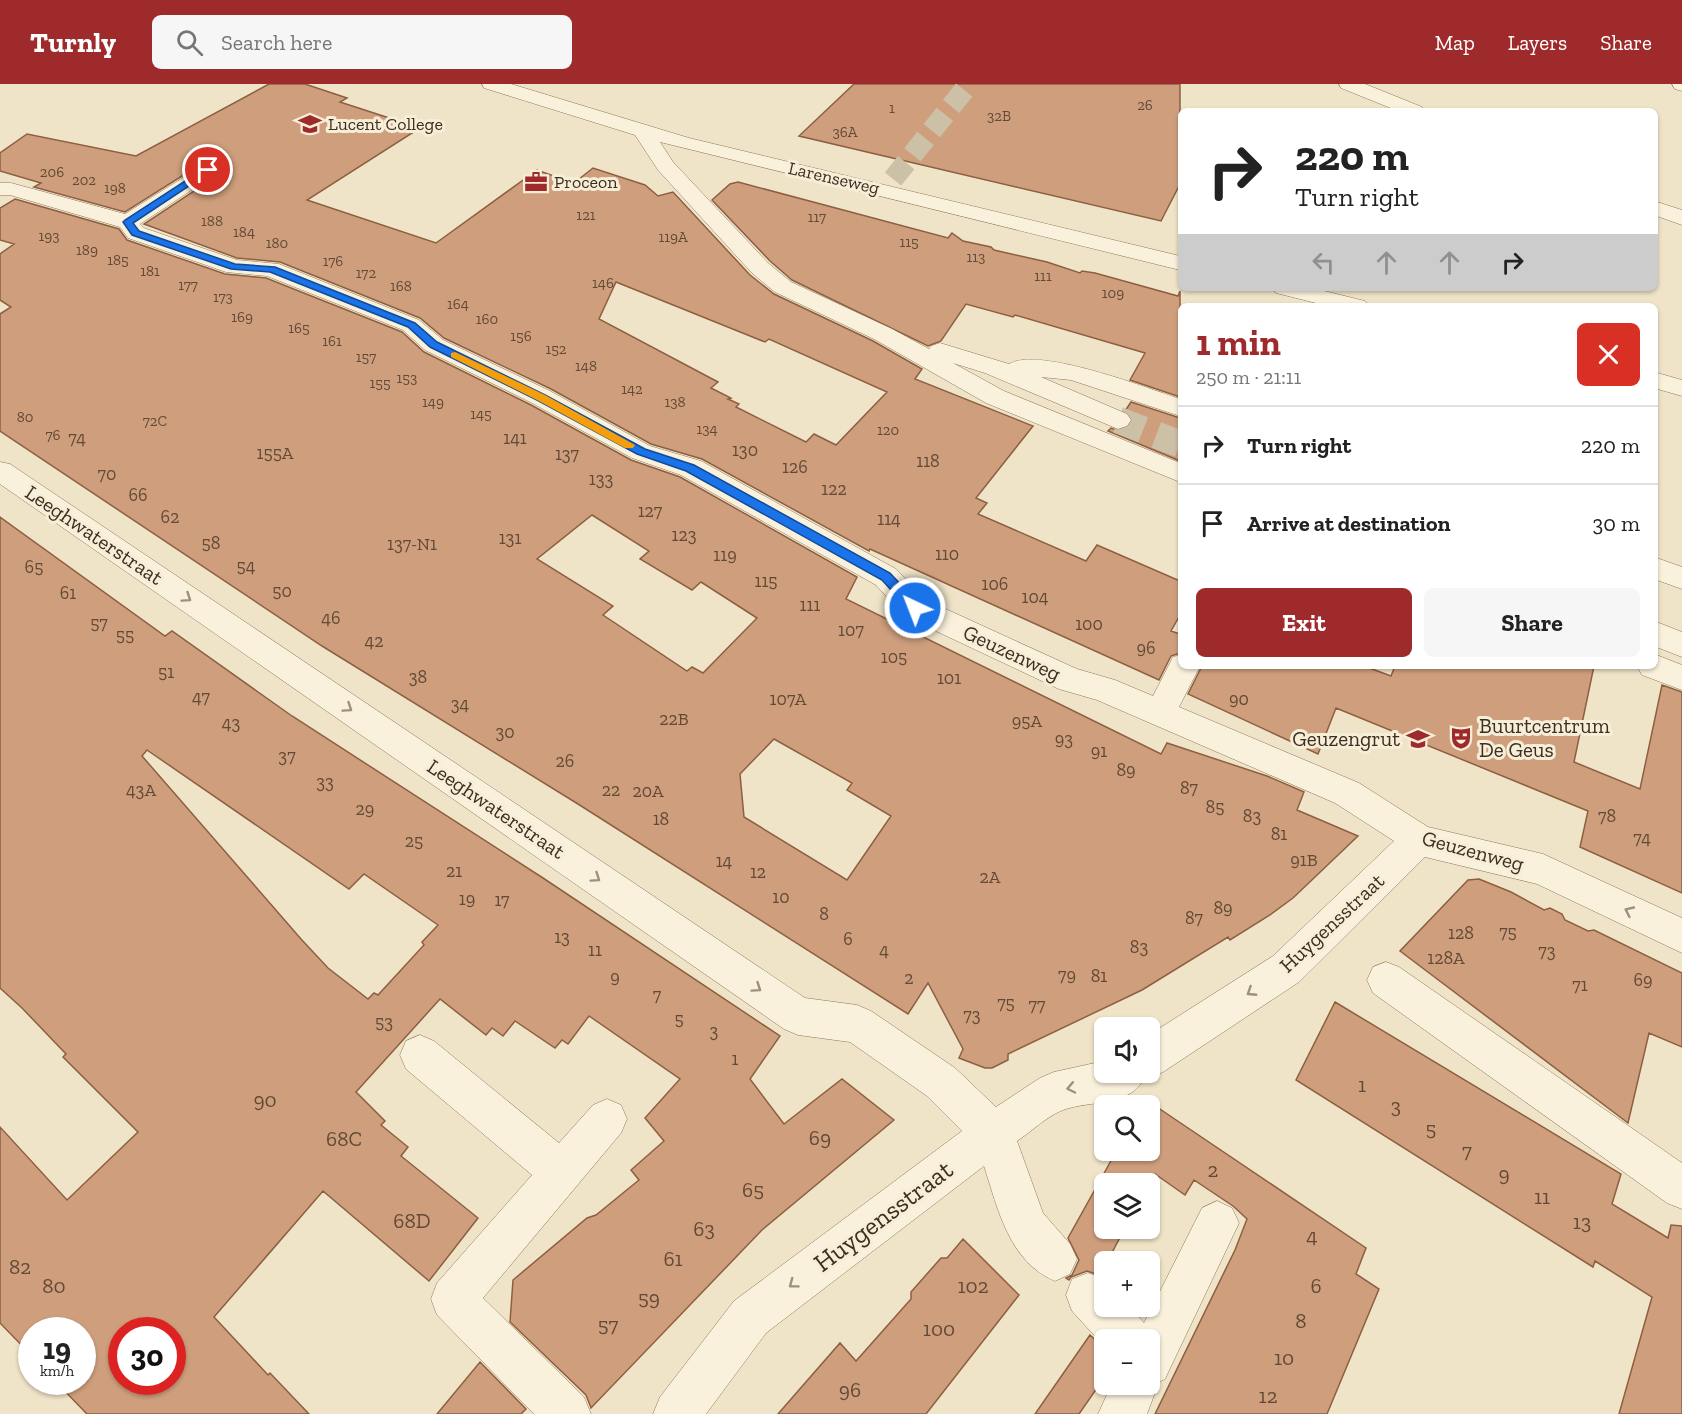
<!DOCTYPE html>
<meta charset="utf-8">
<style>
:root{--surface:#fff;--page:#f6f6f6;--text:#222;--muted:#767676;--line:#e0e0e0;--accent:#9e2a2b}
body{margin:0;font-family:"Zilla Slab",serif;background:var(--page);color:var(--text);height:100vh;display:flex;flex-direction:column;font-size:22px;white-space:nowrap}
*{box-sizing:border-box;margin:0}
p{font-size:20px;color:var(--muted)}
.icon{flex:none;width:33px;height:33px;fill:none;stroke:currentColor;stroke-width:2;stroke-linecap:round;stroke-linejoin:round}
.map{position:relative;flex:1;overflow:hidden}
.details{position:absolute;left:1178px;top:219px;width:480px;height:366px;display:flex;flex-direction:column;background:var(--surface);border-radius:9px;box-shadow:0 2px 4px #0004}
.details>*{flex:none}
.banner{position:absolute;left:1178px;top:24px;width:480px;height:183px;border-radius:9px;box-shadow:0 2px 4px #0004;background:#fff;color:var(--text);overflow:hidden}
.controls{position:absolute;left:1094px;top:933px;display:grid;gap:12px}
.controls a{display:grid;place-items:center;width:66px;height:66px;border-radius:9px;background:var(--surface);box-shadow:0 2px 4px #0004;font-size:30px}
.speed{position:absolute;left:18px;top:1233px;display:flex;gap:12px;font-size:30px;font-weight:700;text-align:center}
.speed>*{display:grid;place-content:center;width:78px;height:78px;border-radius:50%;background:var(--surface);box-shadow:0 2px 4px #0004;line-height:1}
.speed small{font-size:15px;font-weight:400}
.speed .limit{border:9px solid #d22;background:#fff;color:#111}
.pin{position:absolute;display:grid;place-items:center;width:51px;height:51px;color:#fff;margin:-26px;border:3px solid #fff;border-radius:50%;box-shadow:0 2px 6px #0007}
.me{position:absolute;width:66px;margin:-33px;rotate:317deg;stroke-linejoin:round;filter:drop-shadow(0 0 4px #0008)}
.turn{display:flex;align-items:center;gap:21px;height:126px;padding:0 18px;font-size:27px}
.turn .icon{width:78px;height:78px;stroke-width:2.5}
.turn b{display:block;font-size:42px;line-height:51px}
.lanes{display:flex;align-items:center;height:57px;padding:0 18px;background:#0003;justify-content:center;gap:30px;direction:ltr}
.lanes .off{opacity:.35}
.round{display:grid;place-items:center;flex:none;width:63px;height:63px;border-radius:9px;background:var(--page)}
.overview{display:flex;align-items:center;justify-content:space-between;height:102px;padding:0 18px}
h1{font-size:36px;font-weight:800;line-height:45px;color:var(--accent)}
.button{display:flex;gap:12px;margin-top:auto;padding:12px 18px}
.button a{flex:1;height:69px;border-radius:9px;background:var(--accent);color:#fff;font-size:24px;font-weight:800;line-height:69px;text-align:center}
.button a+a{background:var(--page);color:var(--text)}
ul{padding:0;list-style:none}
li{display:flex;align-items:center;gap:18px;height:78px;padding:0 18px;border-top:2px solid var(--line)}
li div{flex:1}
li b{display:block;font-size:22px}
li em{font-style:normal}
header{display:flex;align-items:center;gap:36px;box-sizing:border-box;height:84px;padding:0 30px;background:var(--accent);color:#fff}
header strong{font-size:28px}
nav{display:flex;gap:33px;margin-inline-start:auto;font-size:21px}
.search{width:420px;height:54px;background:var(--page);display:flex;align-items:center;gap:15px;box-sizing:border-box;padding:0 21px;border-radius:9px;color:var(--muted);font-size:22px}
.map>svg:first-child{display:block}
</style>
<header>
<strong>Turnly</strong>
<div class="search"><svg class="icon" aria-label="search" viewBox="0 0 24 24"><circle cx="10" cy="10" r="6"/><path d="M15 15l6 6"/></svg>Search here</div>
<nav><a>Map</a><a>Layers</a><a>Share</a></nav>
</header>
<div class="map">
<svg width="1682" height="1330" viewBox="0 0 1682 1330">
<rect width="100%" height="100%" fill="#f0e4c8"/>
<path fill="#cf9f7d" stroke="#8d5f41" stroke-width="1.5" fill-rule="evenodd" d="M269 0H305L347 14 340 18 420 44 307 116 436 159 537 86 574 99 593 84 645 101 658 112 673 108 750 191 774 210 873 257 922 285 915 295 1033 342 976 414 987 419 978 430 1086 477 1097 461 1180 497V531L1171 547 1180 550V569L1171 572 1159 596 870 465 869 467 702 375 651 360 551 305 444 254 420 234 280 178 237 174 144 140 217 92 221 86 217 80 208 78 201 80 125 128 34 103 41 99 0 87V69L27 50 136 72ZM616 198 765 258 769 255 887 308 836 361 814 350 806 358 736 323 739 320 728 315 731 314 711 304 718 298 599 235Z
M854 0H1180V100L1161 137 799 52Z
M738 98 948 154 952 149 963 157 991 163 994 166 1047 178 1080 189 1082 187 1095 189 1178 212 1180 207V313L1130 296 1145 269 1015 231 1013 233 966 220 941 257 928 262 792 196 770 177 712 116 730 100Z
M15 115 119 145 127 156 225 190 266 194 402 248 424 268 531 321 631 376 680 393 857 493 846 515 1161 670 1167 659 1267 692 1304 708 1297 726 1358 752 1293 814 1270 831 1230 856 1228 853 1142 906 1008 970V976L992 984H985L959 974 963 965 928 899 908 930 578 720 322 562 0 347V230L11 223 0 216V170L14 160 0 156V124ZM592 431 649 467 640 475 692 506 701 498 757 534 703 589 692 583 687 587 603 531 613 522 537 475ZM774 655 852 699 847 706 891 732 847 796 744 733 740 690Z
M1131 318 1180 334V377L1108 347 1111 344 1119 347 1129 343 1133 335 1125 327Z
M0 433 165 552 172 547 292 632 543 794 780 952 750 995 784 1040 842 995 894 1036 762 1146 591 1324 586 1311 510 1238 513 1196 587 1134 596 1131 639 1096 631 1086 664 1057 645 1034 680 995 589 932 568 960 562 956 555 964 515 937 503 952 492 944 486 951 440 915 356 1008 385 1037 381 1041 408 1063 401 1072 478 1134 429 1197 323 1107 214 1233 268 1291 270 1289 309 1330H87L56 1298H82V1246H32V1272L0 1239V1043L67 1116 138 1048 63 973 66 970 22 924 0 904ZM147 666 349 805 364 790 438 841 422 858 424 861 378 911 374 909 368 915 328 884 301 855 142 672ZM122 1246H172V1298H122Z
M1202 582H1364L1391 592 1395 582H1594L1574 678 1640 705 1662 601 1682 608V809L1580 763 1588 727 1336 624 1318 670 1188 610Z
M1479 795 1511 808 1544 826 1550 824 1562 830 1565 836 1588 847 1594 846 1682 889V963L1649 949 1628 1039 1400 867 1468 796Z
M1335 918 1621 1090 1612 1120 1668 1154 1671 1141 1682 1142V1330H1619L1652 1213 1595 1177 1593 1183 1296 996Z
M1145 1015 1366 1164 1356 1190 1379 1205 1327 1330H1155L1235 1166 1247 1135 1233 1122 1194 1096 1185 1111 1155 1090 1149 1101 1104 1100V1144H1125L1107 1178H1104L1099 1191 1087 1187 1071 1193 1069 1196 1066 1194 1072 1191 1079 1176 1068 1154 1117 1066H1149V1022H1142Z
M963 1155 1019 1211 926 1330H778L840 1259 856 1277 911 1215V1208L941 1174H947Z
M1090 1251 1104 1264V1294L1079 1330H1035Z
M480 1278 526 1325 521 1330H437Z"/>
<g fill="none" stroke-linecap="round" stroke-linejoin="round">
<path stroke="#ccc0a6" stroke-width="21" stroke-dasharray="21 10" stroke-linecap="butt" d="M893 95 969 0"/>
<path stroke="#ccc0a6" stroke-width="27" stroke-dasharray="27 14" stroke-linecap="butt" d="M1118 336 1180 360"/>
<g stroke="#8d765c" stroke-width="1">
<path id="minor" d="M482 0H511L689 54 1180 172V186L660 58 673 78 768 179 791 198 892 245 929 265 931 262 940 259 1009 280C1038 262 1147 304 1180 315V332L1071 296 1041 293 1127 330 1131 336 1127 342 1118 345 985 289 953 279 1004 307 1180 379V398L986 319 874 255 775 208 752 189 658 86 635 51 484 4Z
M1339 0H1365L1422 23 1425 27H1398L1341 4Z
M1672 0H1682V7L1675 5Z
M209 80 216 82 219 86 216 90 140 140 144 144 237 176 279 180 419 236 443 256 550 307 650 362 701 377 896 485 926 516 1077 585 1115 596 1153 612 1173 573 1180 571V582H1200L1179 623 1359 699 1428 743 1543 770 1682 834V869L1537 800 1425 773 1299 898 1163 988 1149 994 1145 992C1133 1023 1090 1016 1063 1026 1047 1032 1031 1048 1017 1057L1043 1129 1070 1160 1077 1175 1070 1190 1055 1197C1009 1178 998 1125 984 1082L766 1249 706 1330H653L660 1313 734 1217 962 1047 927 1012 850 958 798 951 784 945 0 400V378L10 380 805 914 857 921 871 927 955 984 996 1023 1040 994 1054 988 1104 977V988H1149V951L1273 872 1394 757 1335 719 1097 616 1059 605 904 532 876 501 681 391 632 374 532 319 425 266 403 246 267 192 226 188 128 154 120 143 10 111H0V99H11L125 130 202 82Z
M1654 117 1682 126V141L1654 131Z
M1272 204H1312L1365 217 1369 222H1328L1276 209Z
M1654 288 1682 296V312L1654 304Z
M1654 473 1682 483V505L1654 495Z
M1654 537 1682 548V573L1654 562Z
M1654 570 1682 581V606L1642 591 1637 582H1654Z
M1386 878 1399 883 1682 1079V1125L1667 1119 1373 909 1367 896 1373 883Z
M420 951 434 957 559 1059 593 1021 607 1015 621 1021 627 1035 621 1049 483 1214 584 1313 591 1330H534L437 1231 431 1215 437 1199 532 1091 406 985 400 971 406 957Z
M1217 1117 1232 1124 1239 1139 1165 1295 1159 1298 1147 1330H1098L1112 1300H1149V1256H1104V1262L1072 1227 1066 1211 1072 1195 1088 1189 1104 1195V1222H1129L1144 1239 1202 1124Z"/>
</g>
<use href="#minor" fill="#faf1dc" fill-rule="evenodd"/>
</g>
<defs><path id="oneway-chevron" d="M-2-3.5L2.5 0L-2 3.5" fill="none" stroke-width="1.6" stroke-linecap="round" stroke-linejoin="round" transform="scale(1.5)"/></defs>
<g stroke="#9c907e">
<use href="#oneway-chevron" transform="translate(187 514) rotate(34)"/>
<use href="#oneway-chevron" transform="translate(348 624) rotate(34)"/>
<use href="#oneway-chevron" transform="translate(596 794) rotate(34)"/>
<use href="#oneway-chevron" transform="translate(1629 827) rotate(-155)"/>
<use href="#oneway-chevron" transform="translate(757 904) rotate(34)"/>
<use href="#oneway-chevron" transform="translate(1251 908) rotate(147)"/>
<use href="#oneway-chevron" transform="translate(1071 1004) rotate(168)"/>
<use href="#oneway-chevron" transform="translate(793 1200) rotate(143)"/>
</g>
<path fill="#1a73e8" stroke="#114b97" stroke-width="1.5" d="M205 84 213 86 133 139 139 147 235 180 275 183 415 239 437 258 545 311 645 365 694 381 890 489 919 520 921 524 919 527H910L882 496 686 387 637 370 537 316 430 263 408 243 270 188 231 185 132 151 123 138 125 136Z"/>
<path fill="#f59e0b" d="M455 268 545 311 635 361 633 364H625L537 316 451 273V269Z"/>
<defs>
<g id="school-bare" transform="scale(1.8)"><path d="M0-5L7-2L0 1L-7-2ZM-4 1L0 2.5L4 1V4Q0 6-4 4Z" fill="#9e2a2b" stroke="#f7eed8" stroke-width="2.5" paint-order="stroke"/></g>
<g id="office-bare" transform="scale(1.8)"><path d="M-6-3h4V-5.5h4V-3h4V5H-6ZM-1-4.5V-3h2v-1.5ZM-6 0V1H6V0Z" fill="#9e2a2b" stroke="#f7eed8" stroke-width="2.5" paint-order="stroke"/></g>
<g id="theatre-bare" transform="scale(1.8)"><path d="M-5-5.5Q0-4 5-5.5V0Q5 5 0 6Q-5 5-5 0ZM-3.3-2.5H-1v1.5H-3.3ZM1-2.5H3.3v1.5H1ZM-2.8 1Q0 5.5 2.8 1Z" fill="#9e2a2b" stroke="#f7eed8" stroke-width="2.5" paint-order="stroke"/></g>
</defs>
<g fill-rule="evenodd">
<use href="#school-bare" x="310" y="40"/>
<use href="#office-bare" x="536" y="98"/>
<use href="#theatre-bare" x="1461" y="654"/>
<use href="#school-bare" x="1418" y="655"/>
</g>
<g text-anchor="middle" stroke-width="6" stroke-linejoin="round" paint-order="stroke">
<g font-size="15" fill="#624a37">
<text x="1145" y="26">26</text>
<text x="892" y="29">1</text>
<text x="999" y="37">32B</text>
<text x="845" y="53">36A</text>
<text x="52" y="93">206</text>
<text x="84" y="101">202</text>
<text x="115" y="109">198</text>
<text x="586" y="136">121</text>
<text x="817" y="138">117</text>
<text x="212" y="142">188</text>
<text x="244" y="153">184</text>
<text x="49" y="157">193</text>
<text x="673" y="158">119A</text>
<text x="909" y="163">115</text>
<text x="277" y="164">180</text>
<text x="87" y="171">189</text>
<text x="976" y="178">113</text>
<text x="118" y="181">185</text>
<text x="333" y="182">176</text>
<text x="150" y="192">181</text>
<text x="366" y="194">172</text>
<text x="1043" y="197">111</text>
<text x="603" y="204">146</text>
<text x="188" y="206">177</text>
<text x="401" y="207">168</text>
<text x="1113" y="214">109</text>
<text x="223" y="218">173</text>
<text x="458" y="225">164</text>
<text x="242" y="238">169</text>
<text x="487" y="240">160</text>
<text x="299" y="249">165</text>
<text x="521" y="257">156</text>
<text x="332" y="262">161</text>
<text x="556" y="270">152</text>
<text x="366" y="278">157</text>
<text x="586" y="287">148</text>
<text x="407" y="299">153</text>
<text x="380" y="304">155</text>
<text x="632" y="310">142</text>
<text x="433" y="323">149</text>
<text x="675" y="323">138</text>
<text x="481" y="335">145</text>
<text x="25" y="338">80</text>
<text x="155" y="342">72C</text>
<text x="707" y="350">134</text>
<text x="888" y="351">120</text>
<text x="53" y="356">76</text>
</g>
<g font-size="18" fill="#3d2e20" stroke="#f7eed8" text-anchor="start">
<text x="328" y="46">Lucent College</text>
<text x="554" y="104">Proceon</text>
</g>
<g font-size="18" fill="#3d2e20" stroke="#f7eed8">
<text transform="translate(834 94) rotate(13)" y="6">Larenseweg</text>
</g>
<g font-size="18" fill="#624a37">
<text x="77" y="360">74</text>
<text x="515" y="360">141</text>
<text x="745" y="372">130</text>
<text x="275" y="375">155A</text>
<text x="567" y="376">137</text>
<text x="928" y="383">118</text>
<text x="795" y="389">126</text>
<text x="107" y="396">70</text>
<text x="601" y="401">133</text>
<text x="834" y="411">122</text>
<text x="138" y="417">66</text>
<text x="650" y="433">127</text>
<text x="170" y="439">62</text>
<text x="889" y="441">114</text>
<text x="684" y="457">123</text>
<text x="510" y="460">131</text>
<text x="211" y="465">58</text>
<text x="412" y="466">137-N1</text>
<text x="947" y="476">110</text>
<text x="725" y="477">119</text>
<text x="246" y="488">54</text>
<text x="34" y="489">65</text>
<text x="766" y="503">115</text>
<text x="995" y="506">106</text>
<text x="282" y="513">50</text>
<text x="68" y="515">61</text>
<text x="1035" y="519">104</text>
<text x="810" y="527">111</text>
<text x="331" y="540">46</text>
<text x="99" y="545">57</text>
<text x="1089" y="546">100</text>
<text x="851" y="552">107</text>
<text x="125" y="557">55</text>
<text x="374" y="563">42</text>
<text x="1146" y="570">96</text>
<text x="894" y="579">105</text>
<text x="166" y="594">51</text>
<text x="418" y="599">38</text>
<text x="949" y="600">101</text>
<text x="201" y="619">47</text>
<text x="788" y="621">107A</text>
<text x="1239" y="621">90</text>
<text x="460" y="626">34</text>
<text x="674" y="641">22B</text>
<text x="1027" y="643">95A</text>
<text x="231" y="645">43</text>
<text x="505" y="654">30</text>
<text x="1064" y="661">93</text>
<text x="1099" y="673">91</text>
<text x="287" y="678">37</text>
<text x="565" y="683">26</text>
<text x="1126" y="692">89</text>
<text x="325" y="704">33</text>
<text x="1189" y="710">87</text>
<text x="141" y="712">43A</text>
<text x="611" y="712">22</text>
<text x="648" y="713">20A</text>
<text x="1215" y="729">85</text>
<text x="365" y="731">29</text>
<text x="1252" y="738">83</text>
<text x="1607" y="738">78</text>
<text x="661" y="741">18</text>
<text x="1279" y="756">81</text>
<text x="1642" y="760">74</text>
<text x="414" y="763">25</text>
<text x="1304" y="782">91B</text>
<text x="724" y="783">14</text>
<text x="454" y="793">21</text>
<text x="758" y="794">12</text>
<text x="990" y="799">2A</text>
<text x="781" y="819">10</text>
<text x="467" y="821">19</text>
<text x="502" y="822">17</text>
<text x="1223" y="830">89</text>
<text x="824" y="836">8</text>
<text x="1194" y="840">87</text>
<text x="1508" y="854">75</text>
<text x="1461" y="855">128</text>
<text x="562" y="859">13</text>
<text x="848" y="861">6</text>
<text x="1139" y="869">83</text>
<text x="595" y="872">11</text>
<text x="884" y="872">4</text>
<text x="1547" y="873">73</text>
<text x="1446" y="880">128A</text>
<text x="1067" y="897">79</text>
<text x="1099" y="898">81</text>
<text x="615" y="899">9</text>
<text x="909" y="900">2</text>
<text x="1643" y="902">69</text>
<text x="1580" y="907">71</text>
<text x="657" y="917">7</text>
<text x="1006" y="925">75</text>
<text x="1037" y="927">77</text>
<text x="972" y="937">73</text>
<text x="679" y="941">5</text>
<text x="384" y="944">53</text>
<text x="714" y="953">3</text>
<text x="735" y="981">1</text>
</g>
<g font-size="21" fill="#3d2e20" stroke="#f7eed8">
<text transform="translate(94 451) rotate(34)" y="7">Leeghwaterstraat</text>
<text transform="translate(1012 569) rotate(25)" y="7">Geuzenweg</text>
<text transform="translate(496 725) rotate(34)" y="7">Leeghwaterstraat</text>
<text transform="translate(1473 767) rotate(15)" y="7">Geuzenweg</text>
<text transform="translate(1332 839) rotate(-43)" y="7">Huygensstraat</text>
</g>
<g font-size="21" fill="#3d2e20" stroke="#f7eed8" text-anchor="start">
<text x="1479" y="649">Buurtcentrum<tspan x="1479" dy="24">De Geus</tspan></text>
<text x="1400" y="662" text-anchor="end">Geuzengrut</text>
</g>
<g font-size="21" fill="#624a37">
<text x="1362" y="1008">1</text>
<text x="265" y="1023">90</text>
<text x="1396" y="1029">3</text>
<text x="1431" y="1052">5</text>
<text x="820" y="1061">69</text>
<text x="344" y="1062">68C</text>
<text x="1467" y="1074">7</text>
<text x="1213" y="1093">2</text>
<text x="1504" y="1097">9</text>
<text x="753" y="1113">65</text>
<text x="1542" y="1120">11</text>
<text x="412" y="1144">68D</text>
<text x="1582" y="1145">13</text>
<text x="704" y="1152">63</text>
<text x="1312" y="1159">4</text>
<text x="673" y="1182">61</text>
<text x="20" y="1190">82</text>
<text x="54" y="1209">80</text>
<text x="973" y="1209">102</text>
<text x="1316" y="1209">6</text>
<text x="649" y="1221">59</text>
<text x="1301" y="1244">8</text>
<text x="608" y="1248">57</text>
<text x="939" y="1252">100</text>
<text x="1284" y="1281">10</text>
<text x="850" y="1313">96</text>
<text x="1268" y="1319">12</text>
</g>
<g font-size="26" fill="#3d2e20" stroke="#f7eed8">
<text transform="translate(883 1132) rotate(-37)" y="9">Huygensstraat</text>
</g>
</g>
</svg>
<div class="controls">
<a><svg class="icon" aria-label="sound" viewBox="0 0 24 24"><path d="M4 9h4l5-4v14l-5-4H4zM17 9q2 3 0 6"/></svg></a>
<a><svg class="icon" aria-label="search" viewBox="0 0 24 24"><circle cx="10" cy="10" r="6"/><path d="M15 15l6 6"/></svg></a>
<a><svg class="icon" aria-label="layers" viewBox="0 0 24 24"><path d="M12 4l9 5-9 5-9-5zM3 14l9 5 9-5"/></svg></a>
<a>+</a>
<a>−</a>
</div>
<div class="speed"><div>19<small>km/h</small></div><div class="limit">30</div></div>
<div class="pin" style="left:208px;top:86px;background:#d93025"><svg class="icon" aria-label="arrive" viewBox="0 0 24 24"><path d="M6 21V4h12l-3 4 3 4H6"/></svg></div>
<svg class="me" style="left:915px;top:524px" viewBox="-20 -20 40 40"><circle r="17" fill="#1a73e8" stroke="#fff" stroke-width="3"/><path d="M0-11L8 9 0 5-8 9z" fill="#fff"/></svg>
<div class="banner">
<div class="turn"><svg class="icon" aria-label="right" viewBox="0 0 24 24"><path d="M7 20v-9h11M14 6l5 5-5 5"/></svg><div><b>220 m</b>Turn right</div></div>
<div class="lanes"><svg class="icon off" aria-label="left" viewBox="0 0 24 24"><path d="M17 20v-9H6M10 6l-5 5 5 5"/></svg><svg class="icon off" aria-label="ahead" viewBox="0 0 24 24"><path d="M12 20V5M6 11l6-6 6 6"/></svg><svg class="icon off" aria-label="ahead" viewBox="0 0 24 24"><path d="M12 20V5M6 11l6-6 6 6"/></svg><svg class="icon" aria-label="right" viewBox="0 0 24 24"><path d="M7 20v-9h11M14 6l5 5-5 5"/></svg></div>
</div>
<section class="details">
<div class="overview"><div><h1>1 min</h1><p>250 m · 21:11</p></div><a class="round" style="background:#d93025;color:#fff"><svg class="icon" aria-label="close" viewBox="0 0 24 24"><path d="M6 6l12 12M18 6L6 18"/></svg></a></div>
<ul>
<li><svg class="icon" aria-label="right" viewBox="0 0 24 24"><path d="M7 20v-9h11M14 6l5 5-5 5"/></svg><div><b>Turn right</b></div><em>220 m</em></li>
<li><svg class="icon" aria-label="arrive" viewBox="0 0 24 24"><path d="M6 21V4h12l-3 4 3 4H6"/></svg><div><b>Arrive at destination</b></div><em>30 m</em></li>
</ul>
<div class="button"><a>Exit</a><a>Share</a></div>
</section>
</div>
